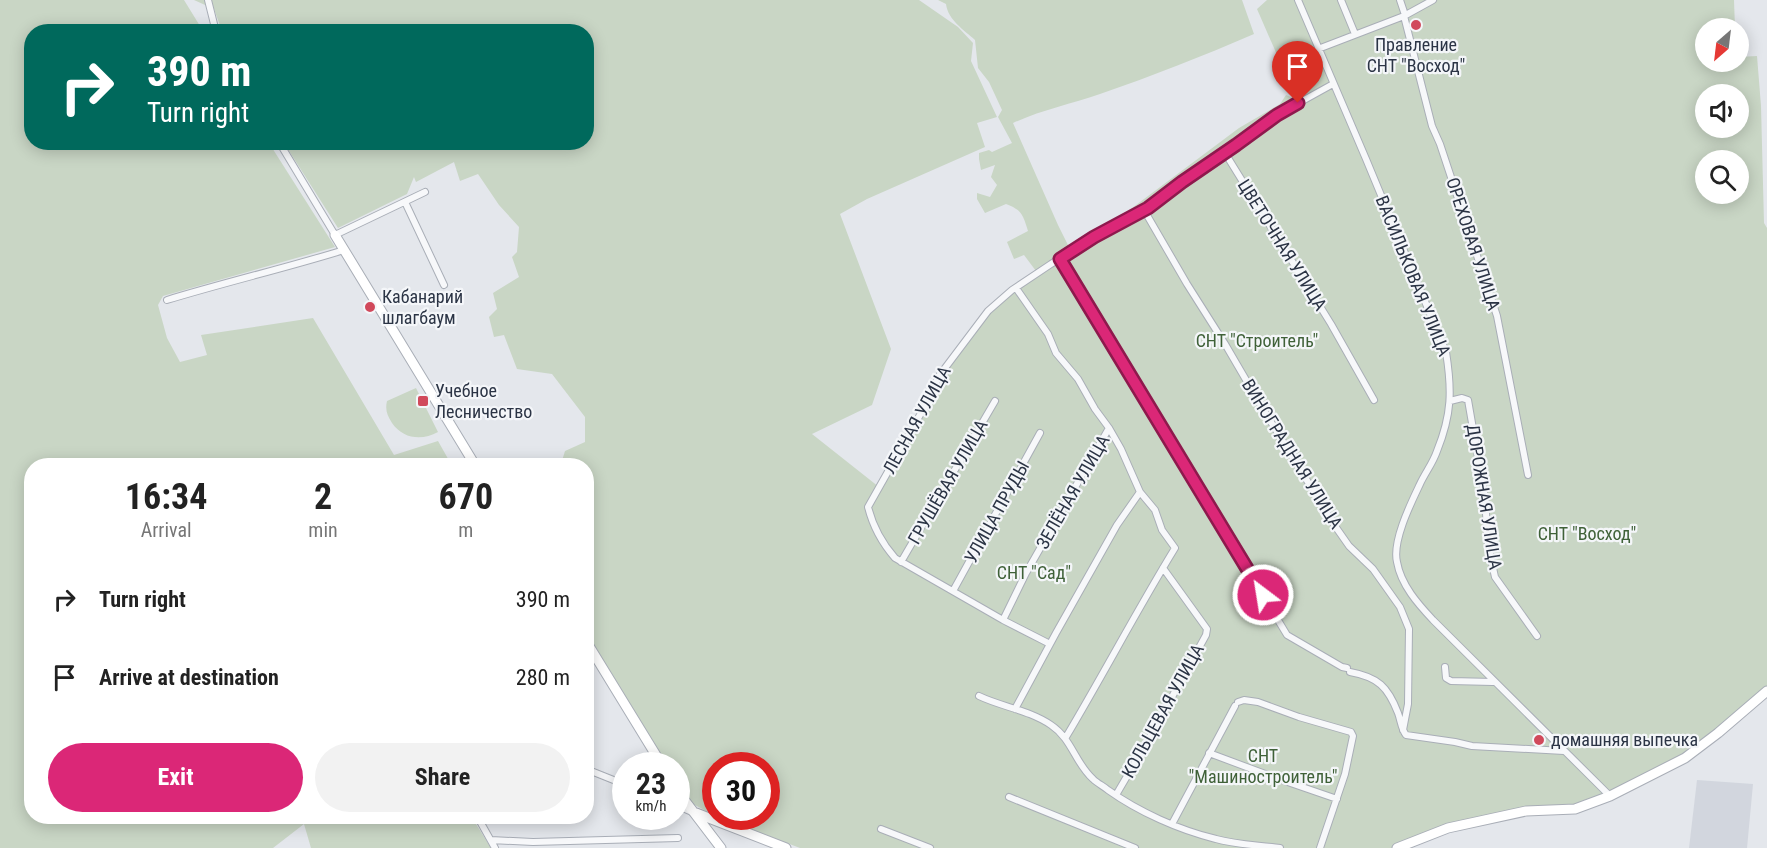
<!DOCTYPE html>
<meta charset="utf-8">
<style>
:root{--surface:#fff;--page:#f2f2f2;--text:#222;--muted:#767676;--accent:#db2777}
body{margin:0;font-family:"Roboto Condensed",sans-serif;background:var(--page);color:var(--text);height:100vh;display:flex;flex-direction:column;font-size:22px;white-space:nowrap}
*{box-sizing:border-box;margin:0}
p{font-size:20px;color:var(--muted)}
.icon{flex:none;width:33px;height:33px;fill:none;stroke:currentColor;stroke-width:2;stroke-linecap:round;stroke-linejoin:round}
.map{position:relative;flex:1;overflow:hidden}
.drawer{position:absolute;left:24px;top:458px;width:570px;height:366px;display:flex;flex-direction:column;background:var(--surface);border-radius:24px;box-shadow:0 3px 15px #0003}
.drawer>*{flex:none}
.top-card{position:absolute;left:24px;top:24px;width:570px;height:126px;border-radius:24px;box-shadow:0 3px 15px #0003;background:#00695c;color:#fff;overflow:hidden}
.needle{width:39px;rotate:208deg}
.buttons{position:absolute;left:1695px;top:18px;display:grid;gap:12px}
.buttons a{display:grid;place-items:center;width:54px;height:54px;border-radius:50%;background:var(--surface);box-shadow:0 3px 15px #0003;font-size:30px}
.speed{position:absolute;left:612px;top:752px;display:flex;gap:12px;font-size:30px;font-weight:700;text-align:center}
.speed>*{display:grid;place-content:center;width:78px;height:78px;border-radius:50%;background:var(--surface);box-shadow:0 3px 15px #0003;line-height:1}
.speed small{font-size:15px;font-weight:400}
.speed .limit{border:9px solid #d22;background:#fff;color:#111}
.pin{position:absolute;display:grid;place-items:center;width:51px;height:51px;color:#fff;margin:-62px -26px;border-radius:50% 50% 50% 0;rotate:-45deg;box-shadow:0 0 6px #0007}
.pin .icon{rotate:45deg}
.me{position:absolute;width:66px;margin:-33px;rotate:329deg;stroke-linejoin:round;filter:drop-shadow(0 0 4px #0008)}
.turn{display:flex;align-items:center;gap:21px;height:126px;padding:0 24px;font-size:27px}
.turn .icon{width:78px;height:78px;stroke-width:2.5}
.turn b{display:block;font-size:42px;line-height:51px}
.eta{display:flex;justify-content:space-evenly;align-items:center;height:102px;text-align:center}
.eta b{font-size:36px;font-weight:700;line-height:42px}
.cta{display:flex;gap:12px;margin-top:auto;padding:12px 24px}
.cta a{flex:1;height:69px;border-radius:36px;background:var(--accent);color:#fff;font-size:24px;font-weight:700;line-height:69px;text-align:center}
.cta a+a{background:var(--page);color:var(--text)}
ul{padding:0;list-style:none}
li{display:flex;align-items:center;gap:18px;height:78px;padding:0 24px}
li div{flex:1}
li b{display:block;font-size:22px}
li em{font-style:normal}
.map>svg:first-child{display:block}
</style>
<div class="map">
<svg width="1767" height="848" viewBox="0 0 1767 848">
<rect width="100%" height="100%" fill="#e4e7ec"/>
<path fill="#d2d6de" d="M1697 780 1753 784 1747 848H1689Z"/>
<path fill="#c9d6c5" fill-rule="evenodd" d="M0 0H184L200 26 201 31 32 32V142L269 143 335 247 163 296 158 305 167 338 180 362 207 355 201 335 313 318 394 455 438 441 451 464 449 465H32V816H471L491 848H311L304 824 273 848H0Z
M194 0H919L958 27 973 43 971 61 997 117 977 123 985 147 867 199 840 214 891 349 872 405 812 434 879 487 939 376 988 311 1051 264 1148 208 1298 103 1257 9 1267 0H1734L1735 28H1706V62H1738L1739 57 1757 56 1761 106 1764 223 1767 228V691L1685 758 1593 803 1526 811 1448 828 1397 848H800L716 816H766V765H716L715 816 693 804 677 780 676 765H667L587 635 586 465H559L561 464 565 451 585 442V417L552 374 517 369 504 335 494 337 489 317 497 309 493 293 519 277 512 257 517 252 519 227 499 205 478 174 460 181 454 162 416 182 414 177 407 194 338 228 284 143 586 142V32L222 31 214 9ZM1706 94H1738V128H1706ZM1706 160H1738V194H1706Z
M938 0H1242L1254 34C1203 56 1152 76 1100 94 1071 104 1041 110 1013 123L1058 225 1070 249 1132 208 1239 128 1280 104 1286 95 1295 99V102L1147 207 1036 271 1024 255 1014 259 1007 242 1028 231C1023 215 1022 210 1006 204L985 213 977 199V193L990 197 997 185 991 177 995 165 981 170 979 159V153L989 150 992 152 1012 143 998 117 1002 110 989 82 978 68 975 40C964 30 948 20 946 4Z
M416 388 438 432C422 441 403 439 392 423 387 415 385 410 387 401Z"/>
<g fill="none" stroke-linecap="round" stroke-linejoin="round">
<g stroke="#a9aeb7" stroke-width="8">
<path id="street" d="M208 0 216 32
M1298 0 1366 159 1446 352C1452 390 1452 414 1437 451 1433 463 1425 473 1420 484 1411 503 1392 541 1397 562 1401 585 1418 604 1433 620L1610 796
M1341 0 1355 34
M1400 0 1405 15
M1404 16 1432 126 1440 144 1497 316 1528 475
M1318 49 1404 16 1433 0
M279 142 335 235 425 192
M1225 153 1331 324 1374 400
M405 202 444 285
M1144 210 1187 284 1225 344 1263 409 1335 526 1349 546 1373 569 1400 607 1409 629 1408 704 1403 730
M1060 259 1287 635 1342 667 1347 668
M1016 288 1048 334 1056 353 1078 379 1095 409 1109 428 1121 449 1140 492 1155 510 1162 530 1175 548C1137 610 1103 675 1066 737
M167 300C226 282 286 268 344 250
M1450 401 1462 398 1468 400 1485 498 1488 545 1495 577 1537 636
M901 562 995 401
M953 591 1040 433
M1003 620 1026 573 1109 428
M1050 644 1003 620 895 558C881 542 873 527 868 507L925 406 939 376 988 311 1012 290 1051 264 1094 237 1148 208 1182 182 1236 145 1277 115 1333 84
M1445 667 1446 678 1451 681 1493 682
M1350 672C1378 677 1388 687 1398 713 1401 721 1401 728 1406 735L1455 742 1472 746 1564 751
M979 696C1002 707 1029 710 1051 725 1072 739 1075 763 1093 779 1097 783 1103 786 1108 790 1139 812 1179 830 1216 839 1237 845 1259 845 1280 848
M1238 702 1244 700 1258 702 1299 717 1351 732 1353 736 1345 774 1320 848
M1015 709 1056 633 1117 525 1140 492
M1209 753 1276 778 1337 799
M586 769 626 785
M1116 795 1150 737 1206 635 1207 629 1163 568
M1009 797 1135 848
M676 805 692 812
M477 816 495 848
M1172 824 1235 706
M881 829 930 848
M491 840 533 842 678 838"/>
</g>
<g stroke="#a9aeb7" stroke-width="11">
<path id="secondary" d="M335 235 475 465
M586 641 662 765
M676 789 721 848
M696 813 786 848
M1397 848 1448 828 1526 811 1575 809 1610 796 1685 758 1718 733 1767 691"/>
</g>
<use href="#street" stroke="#f7f8fa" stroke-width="6"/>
<use href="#secondary" stroke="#fff" stroke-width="9"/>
</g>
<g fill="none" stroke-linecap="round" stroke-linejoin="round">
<g stroke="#8e194d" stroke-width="15">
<path id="route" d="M1263 595 1060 259 1094 237 1148 208 1182 182 1236 145 1277 115 1298 103"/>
</g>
<use href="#route" stroke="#db2777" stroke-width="10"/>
</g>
<g fill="#d1495b" stroke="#f4f6f9" stroke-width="2">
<circle cx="1416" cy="25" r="6"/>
<circle cx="370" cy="307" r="6"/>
<rect x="417" y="395" width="12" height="12" rx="3"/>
<circle cx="1539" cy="740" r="6"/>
</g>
<g text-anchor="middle" stroke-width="4.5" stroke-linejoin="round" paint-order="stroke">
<g font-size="18" fill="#2b3445" stroke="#f4f6f9" text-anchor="start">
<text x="1416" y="51" text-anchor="middle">Правление<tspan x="1416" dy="21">СНТ "Восход"</tspan></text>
<text x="382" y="303">Кабанарий<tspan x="382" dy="21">шлагбаум</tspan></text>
<text x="435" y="397">Учебное<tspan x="435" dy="21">Лесничество</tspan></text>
<text x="1551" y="746">домашняя выпечка</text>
</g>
<g font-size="18" fill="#2b3445" stroke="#f4f6f9">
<text transform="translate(1473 244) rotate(72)" y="6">ОРЕХОВАЯ УЛИЦА</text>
<text transform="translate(1282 245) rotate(58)" y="6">ЦВЕТОЧНАЯ УЛИЦА</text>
<text transform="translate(1413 276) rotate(68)" y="6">ВАСИЛЬКОВАЯ УЛИЦА</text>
<text transform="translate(917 420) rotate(-61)" y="6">ЛЕСНАЯ УЛИЦА</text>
<text transform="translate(1292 454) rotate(58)" y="6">ВИНОГРАДНАЯ УЛИЦА</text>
<text transform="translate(948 482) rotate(-60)" y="6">ГРУШЁВАЯ УЛИЦА</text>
<text transform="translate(1073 492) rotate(-60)" y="6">ЗЕЛЁНАЯ УЛИЦА</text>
<text transform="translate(1484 497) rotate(81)" y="6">ДОРОЖНАЯ УЛИЦА</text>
<text transform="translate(997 512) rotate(-61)" y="6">УЛИЦА ПРУДЫ</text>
<text transform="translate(1163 711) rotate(-61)" y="6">КОЛЬЦЕВАЯ УЛИЦА</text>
</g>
<g font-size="18" fill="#3f6138" stroke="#f4f6f9">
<text x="1257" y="347">СНТ "Строитель"</text>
<text x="1587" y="540">СНТ "Восход"</text>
<text x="1034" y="579">СНТ "Сад"</text>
<text x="1263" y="762">СНТ<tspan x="1263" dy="21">"Машиностроитель"</tspan></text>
</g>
</g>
</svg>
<div class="buttons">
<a><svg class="needle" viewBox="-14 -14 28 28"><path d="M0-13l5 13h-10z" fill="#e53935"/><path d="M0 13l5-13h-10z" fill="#767676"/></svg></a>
<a><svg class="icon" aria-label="sound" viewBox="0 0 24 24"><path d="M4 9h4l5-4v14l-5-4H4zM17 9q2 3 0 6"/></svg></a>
<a><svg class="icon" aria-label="search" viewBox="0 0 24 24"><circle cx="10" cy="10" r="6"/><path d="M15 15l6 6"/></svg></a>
</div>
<div class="speed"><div>23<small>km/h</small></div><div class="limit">30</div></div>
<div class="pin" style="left:1298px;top:103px;background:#d93025"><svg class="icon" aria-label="arrive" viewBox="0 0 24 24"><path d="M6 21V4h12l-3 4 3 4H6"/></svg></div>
<svg class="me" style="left:1263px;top:595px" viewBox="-20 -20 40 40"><circle r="17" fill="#db2777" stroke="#fff" stroke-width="3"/><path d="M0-11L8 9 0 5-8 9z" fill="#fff"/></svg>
<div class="top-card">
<div class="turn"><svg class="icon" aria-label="right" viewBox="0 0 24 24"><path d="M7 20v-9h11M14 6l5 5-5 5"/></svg><div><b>390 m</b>Turn right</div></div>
</div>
<section class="drawer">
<div class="eta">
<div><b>16:34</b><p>Arrival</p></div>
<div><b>2</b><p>min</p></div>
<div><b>670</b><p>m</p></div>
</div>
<ul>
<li><svg class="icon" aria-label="right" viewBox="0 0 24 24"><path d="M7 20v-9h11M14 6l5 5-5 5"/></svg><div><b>Turn right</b></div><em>390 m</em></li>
<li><svg class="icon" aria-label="arrive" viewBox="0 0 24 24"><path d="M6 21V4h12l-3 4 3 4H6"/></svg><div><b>Arrive at destination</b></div><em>280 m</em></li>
</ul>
<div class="cta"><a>Exit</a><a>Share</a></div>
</section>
</div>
